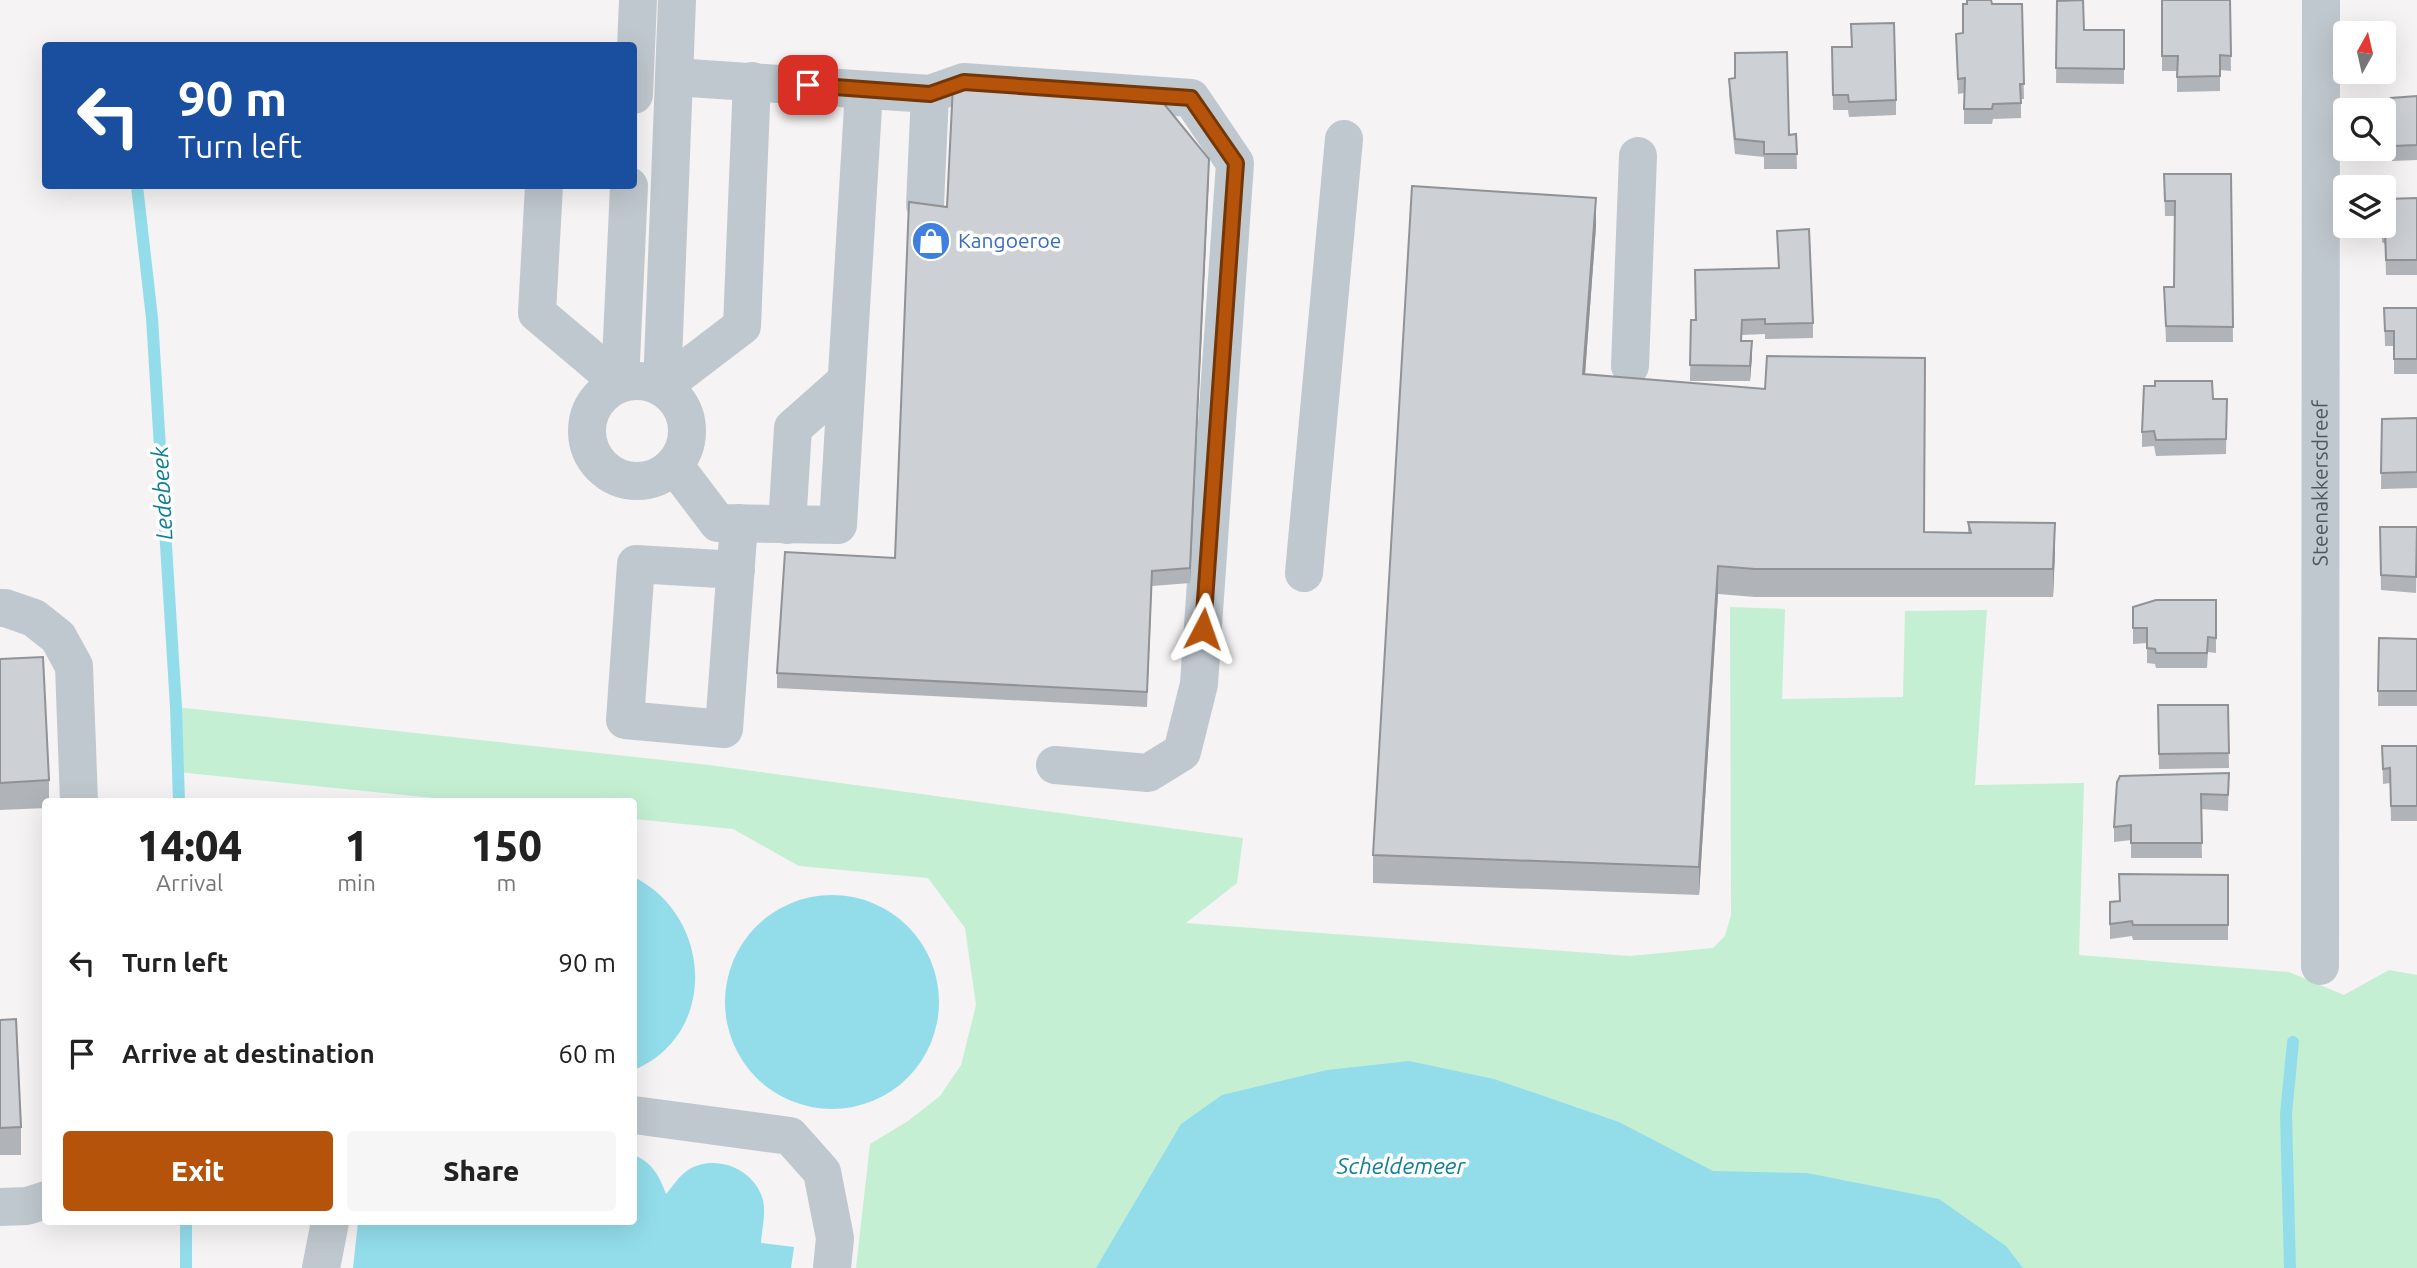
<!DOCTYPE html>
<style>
:root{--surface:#fff;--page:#f6f6f6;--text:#222;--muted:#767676;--accent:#b45309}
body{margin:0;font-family:Ubuntu,sans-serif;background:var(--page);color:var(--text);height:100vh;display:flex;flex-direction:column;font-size:26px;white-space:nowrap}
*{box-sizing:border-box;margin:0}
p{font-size:23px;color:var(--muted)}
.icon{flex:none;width:38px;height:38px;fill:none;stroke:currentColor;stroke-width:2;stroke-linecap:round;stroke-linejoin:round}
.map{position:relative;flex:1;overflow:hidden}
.panel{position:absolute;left:42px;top:798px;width:595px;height:427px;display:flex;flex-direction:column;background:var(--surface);border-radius:7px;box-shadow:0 7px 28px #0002}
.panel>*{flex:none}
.top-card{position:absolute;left:42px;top:42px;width:595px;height:147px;border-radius:7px;box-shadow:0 7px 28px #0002;background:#1a4fa0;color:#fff;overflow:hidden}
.needle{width:46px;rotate:8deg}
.tools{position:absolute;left:2333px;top:21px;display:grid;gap:14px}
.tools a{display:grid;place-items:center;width:63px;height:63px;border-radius:7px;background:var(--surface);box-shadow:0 7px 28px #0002;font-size:35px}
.pin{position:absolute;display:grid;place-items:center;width:60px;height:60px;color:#fff;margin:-30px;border-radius:14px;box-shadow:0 4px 10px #0006}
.me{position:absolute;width:77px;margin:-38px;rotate:4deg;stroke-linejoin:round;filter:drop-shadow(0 0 5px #0008)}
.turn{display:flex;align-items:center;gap:24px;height:147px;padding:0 21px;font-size:32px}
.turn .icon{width:91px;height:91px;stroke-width:2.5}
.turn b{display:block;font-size:49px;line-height:60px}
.eta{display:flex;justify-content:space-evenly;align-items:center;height:119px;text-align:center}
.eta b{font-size:42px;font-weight:800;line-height:49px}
.button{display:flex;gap:14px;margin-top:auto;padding:14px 21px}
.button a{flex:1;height:80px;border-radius:7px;background:var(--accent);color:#fff;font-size:28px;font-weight:800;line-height:80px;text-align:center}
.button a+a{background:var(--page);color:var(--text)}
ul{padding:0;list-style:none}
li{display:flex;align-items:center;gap:21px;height:91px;padding:0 21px}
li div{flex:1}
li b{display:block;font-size:26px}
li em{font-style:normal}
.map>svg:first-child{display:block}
</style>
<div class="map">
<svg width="2417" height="1268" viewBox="0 0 2417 1268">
<rect width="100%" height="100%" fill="#f5f3f3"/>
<path fill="#c4efd3" d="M1730 607 1785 609 1782 699 1903 697 1905 611 1987 610 1975 785 2084 783 2079 955 2289 972 2344 995 2389 970 2417 975V1268H856L870 1144 908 1121 940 1096 961 1065 976 1005 965 928 928 878 799 866 733 829 634 819V802L463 801 178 772 176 707 709 765 1243 838 1237 883 1186 923 1630 956 1713 948 1725 936 1731 915Z"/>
<path fill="#93ddeb" d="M634 877C712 916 719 1034 634 1070Z
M725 1002a107 107 0 1 1 214 0a107 107 0 1 1-214 0Z
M1409 1061 1494 1079 1619 1122 1713 1171 1807 1173 1939 1199 2006 1246 2023 1268H1096L1181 1124 1222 1095 1327 1070Z
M634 1155C652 1162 660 1177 666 1194 673 1186 679 1176 688 1170 715 1153 755 1169 763 1200 766 1214 762 1229 761 1243L794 1247 791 1268H353L358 1222H634Z"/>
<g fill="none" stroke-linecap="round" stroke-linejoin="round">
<path stroke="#93ddeb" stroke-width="12" d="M137 186 152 318 176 707 179 802
M186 1222V1268
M2290 1268 2286 1114 2293 1042"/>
<g stroke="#bfc8ce" stroke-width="38">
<path d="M674 77 930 94 925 205"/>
<path d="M930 94 964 82 1191 98 1235 163 1199 684 1182 752 1148 773 1055 765"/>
<path d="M634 95 638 0"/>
<path d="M544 186 537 313 620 383"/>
<path d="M1630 366 1638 156"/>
<circle cx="637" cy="431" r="50"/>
<path d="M620 383 629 186"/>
<path d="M662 387 677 0"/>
<path d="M662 387 742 326 752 81"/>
<path d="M674 465 718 523 838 525 864 90"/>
<path d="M787 525 793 428 846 381"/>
<path d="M736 570 636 564 625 720 724 729 739 523"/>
<path d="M1304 573 1344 139"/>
<path d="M0 608H5L34 618 58 637 74 666 79 802"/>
<path id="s1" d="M2320 966 2321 0"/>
<path d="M634 1115 790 1136 822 1172 835 1238 832 1268"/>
<path d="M0 1207 27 1206 46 1200"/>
<path d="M321 1268 330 1222"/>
</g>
</g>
<path fill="#b0b3b7" d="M2162 0H2230L2231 71 2220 70V91L2177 92V71H2162Z
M2057 1 2084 30H2124V84L2056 83Z
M1992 4H2022L2024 99H2021V118L1993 119 1992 124H1964V93L1958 94 1956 34 1963 33Z
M1851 24 1896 100V115L1849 117 1848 110H1833L1832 47H1851Z
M1729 79 1789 135 1796 134 1797 169H1764V157L1735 154 1729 94Z
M2417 96V160L2392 161 2391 98Z
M1209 174 1190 583 1152 586 1147 707 777 688V673L895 558 947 207Z
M2164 174H2231L2233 342H2166L2164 287H2174L2175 216H2165Z
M2417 198V275H2386L2385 244 2382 242V226L2385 207V199Z
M1596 226 1585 374 1924 532 1968 533V522L2055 551 2053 597H1755L1718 594 1699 895 1373 883V855Z
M1695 270 1813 323V338L1765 339V334L1742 335 1741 341 1752 356 1750 381H1690L1691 320H1696Z
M2384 308H2417V374H2394V346H2385Z
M2213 399H2227L2226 454 2156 456 2154 446 2142 447V432Z
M2417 418V488L2381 489 2382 419Z
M2380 527H2417L2416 593 2381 590Z
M2216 600V653L2208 652 2207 668H2156L2155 664 2147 663V643L2133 644V607Z
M2379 638 2417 639V706H2378Z
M0 659 49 780V802H46V808L0 810Z
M2158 705H2228L2229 768 2159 769Z
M2382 746H2417V821H2391L2390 783 2383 784Z
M2229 773 2228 811 2201 809 2202 858H2131V840L2114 842V827Z
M2119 874 2228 875V940H2133L2132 936 2110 939V902L2120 901Z
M0 1020 21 1127V1155H0Z"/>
<path fill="#909295" d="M1209 159V174L1190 583V568Z
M1596 198V226L1583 402V374Z
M1752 341V356L1750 381V366Z
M2055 523V551L2053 597V569Z
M1718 566V594L1699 895V867Z"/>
<path fill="#cdd0d5" stroke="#909295" stroke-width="2" d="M1967 0H1991L1992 4H2022L2024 84H2020L2021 103 1993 104 1992 109H1964L1965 78 1958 79 1956 34 1963 33V4H1967Z
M2083 0 2084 30H2124V69L2056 68 2057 1Z
M2162 0H2230L2231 56 2220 55V76L2177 77 2178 56H2162Z
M1894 23 1896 100 1849 102 1848 95H1833L1832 47H1852L1851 24Z
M1787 52 1789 135 1796 134 1797 154H1764V142L1735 139 1729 79 1735 78V53Z
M953 85 1156 94 1209 159 1190 568 1152 571 1147 692 777 673 785 552 895 558 909 202 947 207Z
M2417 96V145L2392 146 2391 98Z
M2164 174H2231L2233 327 2166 326 2164 287H2174L2175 201H2165Z
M1412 186 1596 198 1583 374 1765 389 1767 356 1925 358 1924 532 1971 533 1968 522 2055 523 2053 569H1755L1718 566 1699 867 1373 855Z
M2417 198V260H2386L2385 229 2382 227V226H2384V207L2386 206 2385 199Z
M1809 229 1813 323 1765 324V319L1742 320 1741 341H1752L1750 366 1690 365 1691 320H1696L1695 270 1779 268 1777 231Z
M2384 308H2417V359H2394V331H2385Z
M2155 381H2212L2213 399H2227L2226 439 2156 440 2154 431 2142 432 2144 386H2155Z
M2417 418V472L2381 473 2382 419Z
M2380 527H2417L2416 577 2381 575Z
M2156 600H2216V638L2208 637 2207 653H2156L2155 649 2147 648V628H2133V607Z
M2379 638 2417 639V691H2378Z
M43 657 49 780 0 783V659Z
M2158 705H2228L2229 753 2159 754Z
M2382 746H2417V806H2391L2390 768 2383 769Z
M2229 773 2228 795 2201 794 2202 843H2131V825L2114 827 2117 782 2120 776Z
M2119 874 2228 875V925H2133L2132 921 2110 924V902L2120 901Z
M16 1019 21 1127 0 1128V1020Z"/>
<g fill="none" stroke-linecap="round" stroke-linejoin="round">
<g stroke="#753606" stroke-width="18">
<path id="route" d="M808 85 930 94 964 82 1191 98 1236 163 1203 629"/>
</g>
<use href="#route" stroke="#b45309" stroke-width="12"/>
</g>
<defs>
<g id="shop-disc" transform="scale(2.0125)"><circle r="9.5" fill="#3f7fe0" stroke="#fff"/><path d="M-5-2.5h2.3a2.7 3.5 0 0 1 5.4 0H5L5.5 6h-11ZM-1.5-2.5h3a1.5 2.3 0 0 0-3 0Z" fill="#fff"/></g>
</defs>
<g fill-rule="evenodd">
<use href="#shop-disc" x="931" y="241"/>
</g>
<g text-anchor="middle" stroke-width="7" stroke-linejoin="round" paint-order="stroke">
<g font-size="21" fill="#366cbe" stroke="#fff" text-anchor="start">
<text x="958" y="248">Kangoeroe</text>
</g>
<g font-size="21" fill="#4b5760" stroke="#fff">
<text dy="7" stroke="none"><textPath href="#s1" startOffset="483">Steenakkersdreef</textPath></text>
</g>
<g font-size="23" font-style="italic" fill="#108096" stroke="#fff">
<text transform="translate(162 493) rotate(-93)" y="8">Ledebeek</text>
<text x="1401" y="1174">Scheldemeer</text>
</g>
</g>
</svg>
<div class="tools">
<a><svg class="needle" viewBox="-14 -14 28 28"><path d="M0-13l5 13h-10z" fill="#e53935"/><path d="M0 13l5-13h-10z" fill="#767676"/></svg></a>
<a><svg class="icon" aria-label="search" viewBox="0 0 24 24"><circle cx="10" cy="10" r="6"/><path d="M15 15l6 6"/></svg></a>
<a><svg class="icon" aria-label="layers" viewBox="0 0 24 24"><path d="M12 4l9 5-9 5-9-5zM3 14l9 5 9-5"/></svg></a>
</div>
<div class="pin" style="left:808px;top:85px;background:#d93025"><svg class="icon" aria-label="arrive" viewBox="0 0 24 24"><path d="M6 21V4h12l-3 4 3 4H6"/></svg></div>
<svg class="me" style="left:1203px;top:629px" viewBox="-20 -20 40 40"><path d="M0-17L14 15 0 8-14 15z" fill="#b45309" stroke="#fff" stroke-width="4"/></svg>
<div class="top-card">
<div class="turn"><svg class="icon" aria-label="left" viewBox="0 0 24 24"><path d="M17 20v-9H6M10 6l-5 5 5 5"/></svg><div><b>90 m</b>Turn left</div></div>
</div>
<section class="panel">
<div class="eta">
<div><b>14:04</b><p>Arrival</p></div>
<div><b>1</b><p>min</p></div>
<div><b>150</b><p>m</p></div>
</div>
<ul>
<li><svg class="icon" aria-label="left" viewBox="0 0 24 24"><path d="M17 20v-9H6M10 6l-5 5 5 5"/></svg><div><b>Turn left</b></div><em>90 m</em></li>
<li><svg class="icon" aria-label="arrive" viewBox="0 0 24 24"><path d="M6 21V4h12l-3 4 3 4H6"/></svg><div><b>Arrive at destination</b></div><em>60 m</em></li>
</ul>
<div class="button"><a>Exit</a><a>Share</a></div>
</section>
</div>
